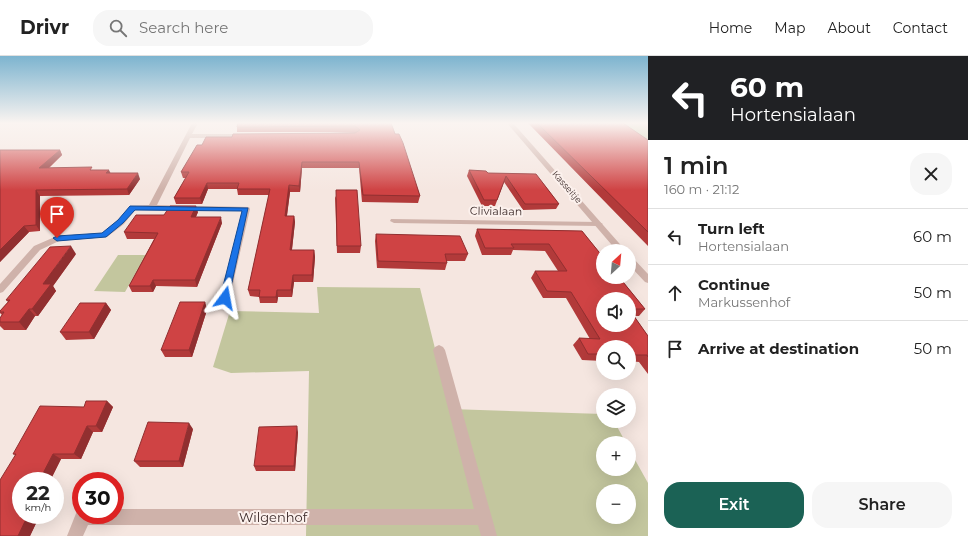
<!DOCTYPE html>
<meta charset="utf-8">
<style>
:root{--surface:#fff;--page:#f6f6f6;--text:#222;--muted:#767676;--line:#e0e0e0;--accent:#1b6255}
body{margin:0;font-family:Montserrat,sans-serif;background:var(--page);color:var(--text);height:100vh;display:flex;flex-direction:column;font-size:15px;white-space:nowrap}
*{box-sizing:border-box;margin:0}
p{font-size:13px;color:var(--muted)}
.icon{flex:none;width:22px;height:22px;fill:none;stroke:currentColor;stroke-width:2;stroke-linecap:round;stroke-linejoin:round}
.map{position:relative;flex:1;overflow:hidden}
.side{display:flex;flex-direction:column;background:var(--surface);width:320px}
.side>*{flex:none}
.banner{background:#202124;color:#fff;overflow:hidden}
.needle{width:26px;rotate:26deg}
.controls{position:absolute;left:596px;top:188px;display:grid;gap:8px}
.controls a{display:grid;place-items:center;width:40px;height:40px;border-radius:50%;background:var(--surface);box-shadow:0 4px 16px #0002;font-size:20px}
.speed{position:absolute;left:12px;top:416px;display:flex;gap:8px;font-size:20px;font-weight:700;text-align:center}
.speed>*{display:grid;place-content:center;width:52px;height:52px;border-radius:50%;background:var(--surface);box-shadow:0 4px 16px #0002;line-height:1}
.speed small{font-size:10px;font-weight:400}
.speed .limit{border:6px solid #d22;background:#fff;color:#111}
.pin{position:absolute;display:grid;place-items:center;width:34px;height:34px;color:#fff;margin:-41px -17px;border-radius:50% 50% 50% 0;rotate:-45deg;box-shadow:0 0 4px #0007}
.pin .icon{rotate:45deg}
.me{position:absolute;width:44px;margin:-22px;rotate:13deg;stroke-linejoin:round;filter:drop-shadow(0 0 3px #0008)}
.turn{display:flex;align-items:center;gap:14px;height:84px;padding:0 16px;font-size:18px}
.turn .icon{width:52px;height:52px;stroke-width:2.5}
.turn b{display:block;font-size:28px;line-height:34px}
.round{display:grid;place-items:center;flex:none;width:42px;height:42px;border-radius:16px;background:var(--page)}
.head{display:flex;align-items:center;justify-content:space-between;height:68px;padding:0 16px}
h1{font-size:24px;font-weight:600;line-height:30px}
.primary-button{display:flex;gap:8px;margin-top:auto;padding:8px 16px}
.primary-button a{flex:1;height:46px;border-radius:16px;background:var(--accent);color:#fff;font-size:16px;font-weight:600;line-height:46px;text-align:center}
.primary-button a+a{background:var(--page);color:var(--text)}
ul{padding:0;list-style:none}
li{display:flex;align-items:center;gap:12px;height:56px;padding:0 16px;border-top:1px solid var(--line)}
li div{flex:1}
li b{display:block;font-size:15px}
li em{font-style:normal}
header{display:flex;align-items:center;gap:24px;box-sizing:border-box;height:56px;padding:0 20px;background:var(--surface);border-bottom:1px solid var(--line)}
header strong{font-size:19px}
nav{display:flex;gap:22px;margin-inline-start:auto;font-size:14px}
.search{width:280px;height:36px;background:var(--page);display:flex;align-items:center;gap:10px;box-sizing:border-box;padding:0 14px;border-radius:16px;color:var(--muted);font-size:15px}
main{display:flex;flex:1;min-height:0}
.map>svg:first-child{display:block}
</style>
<header>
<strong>Drivr</strong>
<div class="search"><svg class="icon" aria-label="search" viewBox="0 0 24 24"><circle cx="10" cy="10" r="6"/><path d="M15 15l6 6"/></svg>Search here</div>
<nav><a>Home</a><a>Map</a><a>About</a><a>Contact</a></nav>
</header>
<main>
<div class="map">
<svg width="648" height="480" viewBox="0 0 648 480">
<rect width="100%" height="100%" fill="#f5e6e0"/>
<path fill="#c3c69e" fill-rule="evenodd" d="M621 67H648V84L622 68Z
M118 199H146L125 236 94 235Z
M317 231 420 232 450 353 603 358V365H614L626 387H603V413H629V393L648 427V480H306L309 315 231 317 213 311 230 255 319 257ZM603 435H629V461H603Z"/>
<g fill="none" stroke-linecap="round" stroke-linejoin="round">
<path fill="#cfb2aa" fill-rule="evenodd" d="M192 67H198L192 78H244L247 80 244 82H190L157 149 249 151 250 153 229 245H221L220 242 242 155 135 154 124 168 107 181 59 185 40 194 3 236 0 237V228L34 190 57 180 102 177 118 164 130 150 149 149Z
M638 67H645L648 69V74Z
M391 163 599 166 603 168 599 170 394 167 390 165Z
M439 289 443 291 445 294 497 480H481L478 469H88L83 480H67L77 455 81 454V459H115V453H474L433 294 435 291Z"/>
<path fill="#cfb2aa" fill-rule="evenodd" d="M507 67H513L626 195H617Z
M629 200 632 201 648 218V227L645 226 629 209Z"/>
</g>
<path fill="#b23a3a" d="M391 67 420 140 418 147 362 146 359 112H302L300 136H290L287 160H294L295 166 292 194H314L315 201 313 226H294L292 241H278L277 247H260L259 241 250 240 248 234 269 139H238L237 133H208L202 148H176L174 142 186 122H183L181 116 202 89 232 81 356 76H237V71Z
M528 67H623L648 84V190Z
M0 94H60L62 99 49 112 94 114 140 123 129 139 40 140V175L29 176 0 206Z
M469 114 488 117 536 118 559 148 556 153 523 154 504 126 495 150H482L467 120Z
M335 140 361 190 360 197H337Z
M198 156 196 161 222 167 197 231 156 230 153 236H132L129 230 154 183H127L124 176 164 159Z
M477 173 582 175 645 253 639 260H634L648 280V318L639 306 629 305V291H603V305L582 304 573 289 579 282 590 283 566 242H543L531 222 535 215H558L545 195 513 194 511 199H482L475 180Z
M376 178 468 198 465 205H447V207L445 214 377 212 375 185Z
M76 198 53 230 56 235 38 260H35L26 274H4L0 270V262L2 259 0 257V255L8 246 6 244Z
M205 246 207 254 192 301H165L161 294Z
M106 247 111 254 94 283 66 284 60 276Z
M107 345 113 351 102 376H93L81 403H61L50 425H21V459H34L39 461 30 480H0L15 399 13 398 84 351Z
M193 373 183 411H140L134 405Z
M298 376 295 415H256L254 410Z"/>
<path fill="#912f30" d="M60 94 62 99 43 117 39 112Z
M302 106V112L300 136 299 130Z
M109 114 112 120 106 117Z
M138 117 140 123 129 139 127 133Z
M207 127 208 133 202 148 200 142Z
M289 129 290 136 286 166 285 160Z
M36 134 40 140V175L36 169Z
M196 150 198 156 193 167 191 161Z
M294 160 295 166 291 201 290 194Z
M221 161 222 167 197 231 195 224Z
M24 170 29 176 0 206V194Z
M71 190 76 198 53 230 56 235 38 260 32 253 43 228Z
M314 194 315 201 313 226 312 219Z
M293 219 294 226 292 241 291 234Z
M153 224 156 230 153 236 150 230Z
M277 234 278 241 277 247 276 241Z
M205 246 207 254 192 301 189 294Z
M106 247 111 254 94 283 89 276Z
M29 253 35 260 26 274 19 266Z
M107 345 113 351 102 376 96 370Z
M189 367 193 373 183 411 179 405Z
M87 370 93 376 81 403 74 398Z
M297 370 298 376 295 415 294 410Z
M53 398 61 403 50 425H39Z
M28 459H34L39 461 30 480H18Z"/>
<path fill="#cf4344" stroke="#912f30" d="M238 67H391L395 78H399L403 87 420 140 363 139 359 106H302L299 130 289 129 285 160H294L290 194H314L312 219H293L291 234H277L276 241H259L260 234H248L270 133H237L239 127H207L200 142H174L189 116H181L197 89H202L206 81H232L233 78 355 77 360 74 355 70 237 71Z
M537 67H623L648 84V176Z
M0 94H60L39 112 92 111 90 114H109L106 117H138L127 133 36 134V169L24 170 0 194Z
M469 114 486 115 488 117 536 118 559 148H525L506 120 497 144H484Z
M336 134H357L361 190H337Z
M170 150H196L191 161H221L195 224H153L150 230H129L158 177 124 176 136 159H164Z
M477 173 582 175 603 201V221H619L645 253H629V243H603V269H629V253L648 280V301L647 299H629V291H603V298H588L579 282 600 283 571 236 547 235 535 215H567L549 188H511L514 192H485Z
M376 178 460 180 468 198H445L447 207 378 205Z
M71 190 43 228H51L32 253H29L19 266H0V262L4 256H0V255L10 244H6L50 191Z
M180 246H205L189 294H161Z
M80 247H106L89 276H60Z
M86 345H107L96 370H87L74 398H53L39 425H21V459H28L18 480H0V424L16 398H13L40 350 84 351Z
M148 366 189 367 179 405H134Z
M297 370 294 410H254L259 371Z"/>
<linearGradient id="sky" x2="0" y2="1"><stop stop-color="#7db4cf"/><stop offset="0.5" stop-color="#faf4f1"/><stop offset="1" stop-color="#faf4f1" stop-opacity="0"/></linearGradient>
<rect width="648" height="134" fill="url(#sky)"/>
<path fill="#1a73e8" stroke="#114b97" d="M130 150 248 152 228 245H222L220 242 242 155 135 154 123 167 106 181 57 185 53 182 57 180 102 177 118 164Z"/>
<g text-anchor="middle" stroke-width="4" stroke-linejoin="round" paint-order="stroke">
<g font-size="9" fill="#3c2b2a" stroke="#fcf1ed">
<text transform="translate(567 131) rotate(49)" y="3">Kasseitje</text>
</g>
<g font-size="11" fill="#3c2b2a" stroke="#fcf1ed">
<text transform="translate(496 155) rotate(1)" y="4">Clivialaan</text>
</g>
<g font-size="13" fill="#3c2b2a" stroke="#fcf1ed">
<text x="273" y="466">Wilgenhof</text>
</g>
</g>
</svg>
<div class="controls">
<a><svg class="needle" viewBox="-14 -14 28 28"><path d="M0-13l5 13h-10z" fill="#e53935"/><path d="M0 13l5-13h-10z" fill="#767676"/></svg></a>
<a><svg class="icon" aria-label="sound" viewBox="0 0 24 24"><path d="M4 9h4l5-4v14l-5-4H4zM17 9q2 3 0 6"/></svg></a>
<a><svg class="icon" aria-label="search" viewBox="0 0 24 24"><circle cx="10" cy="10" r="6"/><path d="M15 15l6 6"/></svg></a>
<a><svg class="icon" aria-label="layers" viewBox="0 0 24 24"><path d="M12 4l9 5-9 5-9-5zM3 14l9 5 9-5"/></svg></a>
<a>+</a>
<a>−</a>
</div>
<div class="speed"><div>22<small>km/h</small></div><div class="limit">30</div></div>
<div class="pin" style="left:57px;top:182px;background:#d93025"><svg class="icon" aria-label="arrive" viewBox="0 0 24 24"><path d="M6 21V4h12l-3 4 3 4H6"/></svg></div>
<svg class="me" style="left:225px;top:242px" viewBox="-20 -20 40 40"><path d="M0-17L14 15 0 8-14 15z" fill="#1a73e8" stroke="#fff" stroke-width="4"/></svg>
</div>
<section class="side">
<div class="banner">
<div class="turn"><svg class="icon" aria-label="left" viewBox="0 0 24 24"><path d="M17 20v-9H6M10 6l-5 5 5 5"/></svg><div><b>60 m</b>Hortensialaan</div></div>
</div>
<div class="head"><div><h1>1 min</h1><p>160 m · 21:12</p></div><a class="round"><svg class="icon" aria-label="close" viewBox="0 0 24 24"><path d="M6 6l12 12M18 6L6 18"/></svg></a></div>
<ul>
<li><svg class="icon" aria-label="left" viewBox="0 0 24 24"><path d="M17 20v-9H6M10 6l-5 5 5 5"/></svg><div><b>Turn left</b><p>Hortensialaan</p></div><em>60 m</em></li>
<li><svg class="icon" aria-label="ahead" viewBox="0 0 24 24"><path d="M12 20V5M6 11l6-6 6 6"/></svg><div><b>Continue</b><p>Markussenhof</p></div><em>50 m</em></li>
<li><svg class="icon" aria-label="arrive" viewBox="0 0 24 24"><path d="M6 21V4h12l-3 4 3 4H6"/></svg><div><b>Arrive at destination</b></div><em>50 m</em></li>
</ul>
<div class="primary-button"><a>Exit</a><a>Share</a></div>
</section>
</main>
